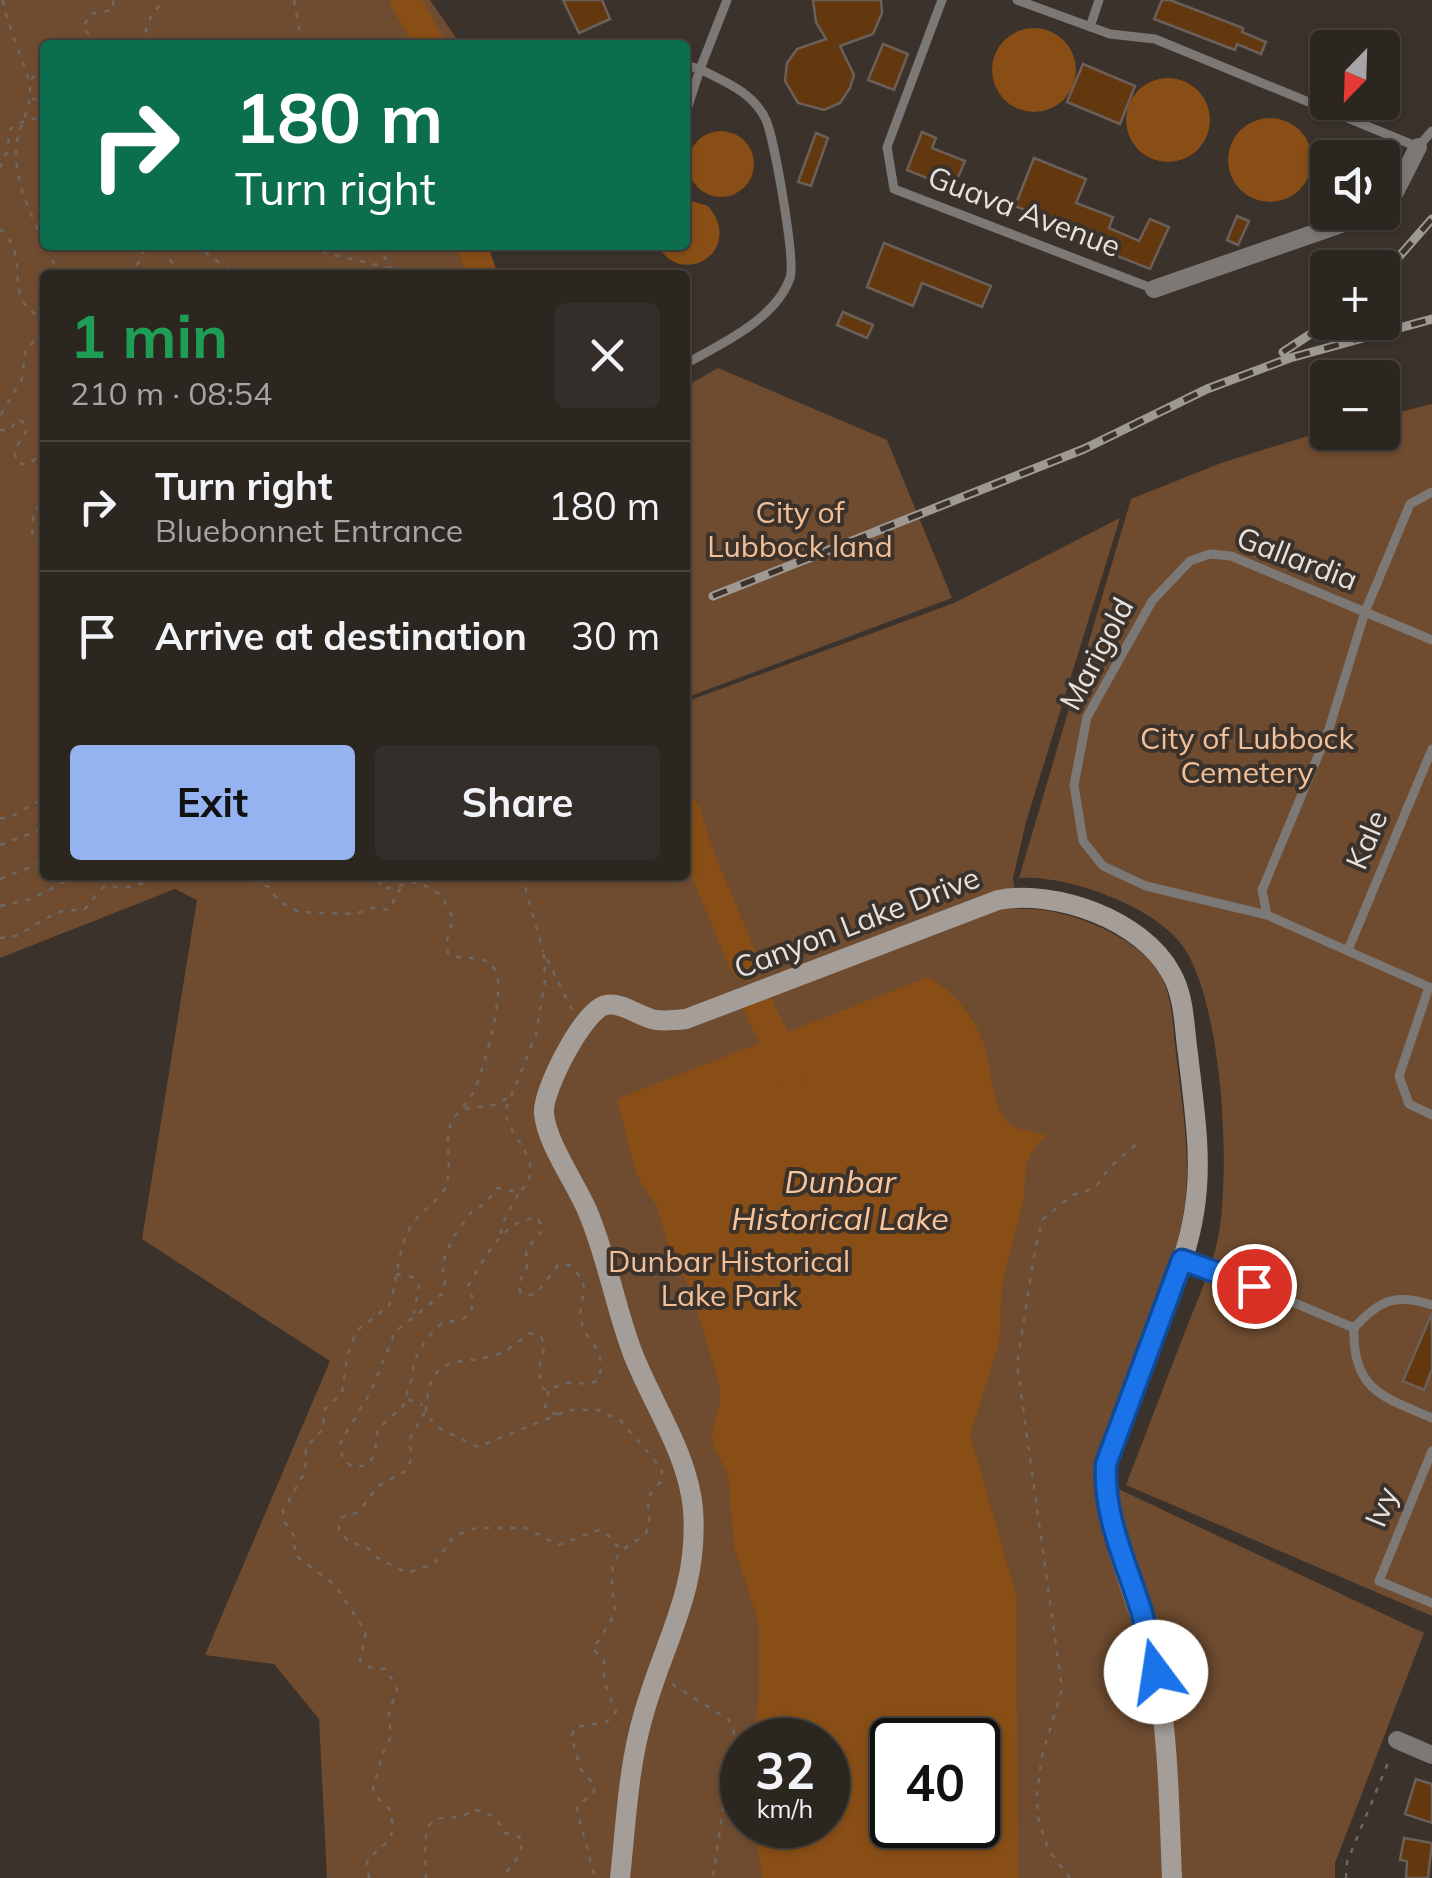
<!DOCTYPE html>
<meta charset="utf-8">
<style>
:root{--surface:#2c2621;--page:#342e2a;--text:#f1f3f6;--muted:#a6a5a5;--line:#48433f;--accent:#95b2f1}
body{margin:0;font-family:Mulish,sans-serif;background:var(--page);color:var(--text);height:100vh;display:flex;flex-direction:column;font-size:38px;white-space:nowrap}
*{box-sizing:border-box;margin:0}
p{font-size:32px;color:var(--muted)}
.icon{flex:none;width:55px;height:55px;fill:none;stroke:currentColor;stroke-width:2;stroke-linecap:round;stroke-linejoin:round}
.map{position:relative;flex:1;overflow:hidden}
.side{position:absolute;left:40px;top:270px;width:650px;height:610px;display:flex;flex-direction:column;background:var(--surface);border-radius:10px;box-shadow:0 2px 8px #0004,0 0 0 2px var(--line)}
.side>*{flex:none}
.hud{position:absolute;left:40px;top:40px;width:650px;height:210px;border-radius:10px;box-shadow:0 2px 8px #0004,0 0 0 2px var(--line);background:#0b6e4f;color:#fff;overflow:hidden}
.needle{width:65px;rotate:203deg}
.buttons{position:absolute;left:1310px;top:30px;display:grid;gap:20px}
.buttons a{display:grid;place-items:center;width:90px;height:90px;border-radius:10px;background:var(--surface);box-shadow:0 2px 8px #0004,0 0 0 2px var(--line);font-size:50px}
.speed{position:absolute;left:720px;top:1718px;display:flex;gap:20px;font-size:50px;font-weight:700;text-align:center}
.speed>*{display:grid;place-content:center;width:130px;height:130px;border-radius:50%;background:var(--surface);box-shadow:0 2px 8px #0004,0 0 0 2px var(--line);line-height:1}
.speed small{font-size:25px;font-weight:400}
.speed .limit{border:5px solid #111;border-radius:15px;background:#fff;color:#111}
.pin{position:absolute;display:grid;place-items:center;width:85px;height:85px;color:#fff;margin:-42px;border:5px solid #fff;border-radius:50%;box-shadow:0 2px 10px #0007}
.me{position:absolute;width:110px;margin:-55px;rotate:346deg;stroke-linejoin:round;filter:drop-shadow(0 0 8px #0008)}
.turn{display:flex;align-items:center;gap:35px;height:210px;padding:0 30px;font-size:45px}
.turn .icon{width:130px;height:130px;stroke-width:2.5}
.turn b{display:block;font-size:70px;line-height:85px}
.round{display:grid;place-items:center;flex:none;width:105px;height:105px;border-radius:10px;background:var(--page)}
.head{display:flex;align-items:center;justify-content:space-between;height:170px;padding:0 30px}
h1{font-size:60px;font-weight:700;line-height:75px;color:#1e9e55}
.button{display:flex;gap:20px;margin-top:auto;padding:20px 30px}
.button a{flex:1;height:115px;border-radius:10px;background:var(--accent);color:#111;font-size:40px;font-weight:700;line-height:115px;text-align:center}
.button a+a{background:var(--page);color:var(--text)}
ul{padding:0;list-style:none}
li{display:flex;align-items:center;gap:30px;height:130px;padding:0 30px;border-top:2px solid var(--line)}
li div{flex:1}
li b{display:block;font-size:38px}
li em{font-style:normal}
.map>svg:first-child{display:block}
</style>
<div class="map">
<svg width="1432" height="1878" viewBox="0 0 1432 1878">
<rect width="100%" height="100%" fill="#3b322c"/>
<path fill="#6f4c30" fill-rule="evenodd" d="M0 0H430L461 45H45V245H481L482 251 502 275H45V875H685V702L954 603 1120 518 1026 822 1013 878 1017 909C1061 905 1142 936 1162 978 1173 1000 1173 1029 1176 1053 1183 1114 1195 1175 1179 1235 1160 1308 1126 1380 1098 1450L1093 1477 1424 1633 1335 1863V1878H327L319 1719 274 1664 205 1655 330 1361 142 1239 197 900 175 889 0 958ZM742 1740H828V1825H742ZM892 1740H978V1825H892Z
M718 368 887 440 952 598 685 698V387Z
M1432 404V1616L1126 1485C1146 1433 1166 1381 1186 1329 1197 1301 1210 1272 1217 1243 1232 1176 1223 1001 1182 945 1154 906 1066 874 1019 878L1131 499 1221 463 1327 430 1382 432 1383 416Z"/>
<path fill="#884e16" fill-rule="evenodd" d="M992 70a42 42 0 1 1 84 0a42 42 0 1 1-84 0Z
M1126 120a42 42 0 1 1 84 0a42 42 0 1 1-84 0Z
M1228 160a42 42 0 1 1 84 0a42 42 0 1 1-84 0Z
M688 164a33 33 0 1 1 66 0a33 33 0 1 1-66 0Z
M685 199 708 206C745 248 684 291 657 245H685Z
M928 977C953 990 978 1020 985 1049 992 1072 991 1105 1009 1123 1018 1131 1035 1132 1046 1135L1035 1147 1026 1164 1024 1198 1002 1285 999 1343 970 1435 1016 1595 1018 1878H762L755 1825H828V1740H754L759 1695V1623L734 1547 728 1474 713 1445 712 1432 720 1402 719 1384 693 1296 667 1242 657 1206 641 1184 633 1163 617 1099ZM892 1740H978V1825H892Z"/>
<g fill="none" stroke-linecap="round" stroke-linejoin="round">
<path stroke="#884e16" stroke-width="30" d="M405 0 430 45
M472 245 482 275
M685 812 700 858 745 965
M759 1008 791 1073"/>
</g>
<path fill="#64380e" stroke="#6a6059" stroke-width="2.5" d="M563 0H602L610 19 579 33Z
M813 0H881L882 13 873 34 840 46 854 75 850 88 840 103 824 110 798 103 785 81 787 63 797 49 826 39 816 22Z
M1162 0H1170L1243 28 1242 32 1266 42 1261 54 1237 44 1235 50 1154 19Z
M883 44 908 54 894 90 868 80Z
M1083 64 1135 86 1120 124 1067 102Z
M922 132 936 138 932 148 965 161 956 182 947 179 944 185 907 170Z
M816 133 828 138 811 186 798 182Z
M1034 158 1086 179 1076 203 1113 217 1109 228 1139 241 1150 219 1169 227 1150 269 1082 242 1086 234 1015 206Z
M1237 216 1249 221 1238 245 1227 240Z
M884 243 991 286 982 307 922 283 913 306 867 287Z
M843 312 873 325 867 338 837 325Z
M1432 1313V1369L1424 1390 1403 1381Z
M1416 1779 1432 1784V1823L1405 1814Z
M1404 1838 1432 1843 1428 1878H1406L1407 1861 1400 1860Z"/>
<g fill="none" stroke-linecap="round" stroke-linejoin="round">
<path stroke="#6f6761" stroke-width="2.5" stroke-dasharray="5 8" stroke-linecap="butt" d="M3 0C8 29 22 54 29 82 35 105 17 126 16 150 15 194 43 236 59 275
M294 0 302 45
M95 45 94 39 83 28 90 14 113 10V0
M141 45 151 16 164 0
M31 79 45 67
M32 99 45 100
M0 168 7 152 10 129 28 119H45
M0 229C24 251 13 272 21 297 26 312 41 314 45 328L25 352 22 379 0 416
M194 245 237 275
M311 245 326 253 393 269
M376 245 397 275
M128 275 139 262 147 245
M179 275 168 256 169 248 182 245
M0 430H10L17 419 25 423 26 431 14 451 18 463 28 465 45 451
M45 493C35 513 21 533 45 547
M0 818C15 820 29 802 45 800
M0 845 45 828
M241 875 269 887 278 901 299 912 355 914 371 908 389 910 401 887
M522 875 543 952
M0 879 45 861
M0 906 31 899 78 875
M0 938 16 936 57 912 85 909 103 887C121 885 139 892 151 875
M544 954 545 981 536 1035 505 1111C508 1139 551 1165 519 1192L497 1188 485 1204 472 1211 452 1239 442 1264 445 1282 442 1294 395 1332 371 1391 339 1445 343 1458 352 1467C379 1467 374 1448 378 1429L403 1406 413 1375V1363L427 1338 442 1323 461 1320 469 1315 474 1302 468 1286C483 1262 503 1217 538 1218L543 1230 526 1250 527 1267 519 1283 520 1292 528 1296 537 1293 558 1265H569C596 1289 577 1296 581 1319 585 1343 609 1349 598 1380 586 1387 579 1381 566 1383 557 1385 554 1390 544 1389 535 1376 541 1359 545 1345L541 1337 530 1333C521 1339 513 1347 503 1352 465 1370 428 1344 426 1414L437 1427 478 1447 569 1410H598L621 1421 662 1469 661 1482C637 1503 656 1507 646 1533 640 1540 632 1542 625 1548 604 1564 614 1593 615 1614L593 1649 604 1661V1681L616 1712 606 1722 576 1727 571 1736 581 1770 595 1785 593 1794 578 1805 577 1810 595 1878
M547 959 572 1010
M465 1109 499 1104 508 1097
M501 1234V1227L519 1192
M396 1274 412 1277 419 1286 414 1314
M549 1391 545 1407 551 1413 558 1414
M408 1399 423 1405
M425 1412 409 1440 412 1456 407 1470 377 1487 359 1512 340 1518 339 1530 349 1542 367 1547 374 1556 407 1573 434 1564 454 1536 476 1528H526L558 1545 599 1530 609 1536 620 1549
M672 1684 729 1720 734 1730 713 1878
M369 1878 367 1860C385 1842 398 1842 390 1810L374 1794 373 1788 383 1753 391 1737 389 1713 397 1689 386 1669 367 1667 360 1661 366 1632 334 1584 295 1555 294 1536 284 1521 283 1511 305 1472 306 1447 324 1428 323 1411 342 1393 347 1358 356 1331 389 1306C398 1279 397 1251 411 1226 420 1210 440 1202 446 1186 453 1166 444 1145 450 1126 454 1114 466 1106 472 1095 483 1075 507 988 495 970 483 951 464 963 448 953L446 944 453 918 441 895 426 886 416 882 383 889 375 875
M426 1878C426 1863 420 1823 437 1819 455 1815 457 1822 474 1809L495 1817 505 1833 518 1836 523 1841 518 1857 502 1878
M1070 1878 1048 1849 1038 1818 1037 1794 1042 1756 1062 1689 1017 1364 1036 1244 1043 1219 1073 1195 1095 1188 1109 1168 1140 1141
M1346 1878 1347 1862 1390 1758"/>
<path stroke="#7c7875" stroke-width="9" d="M942 0 887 147 894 189 1154 289
M1017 0 1110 34 1155 39 1418 147 1432 131
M1090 27 1099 0
M685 65 700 69 685 116
M685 364C720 345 776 319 790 278 796 261 774 138 766 120 753 92 725 82 700 69L727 0
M1432 492 1410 504 1365 612 1231 556 1210 554 1190 561 1152 601 1087 717 1074 785 1083 841 1103 866 1146 886 1267 915 1429 987 1399 1076 1409 1104 1432 1115
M1267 915 1262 890 1328 732 1365 612 1432 640
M1348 950 1432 749
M1182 1260 1221 1272 1354 1328C1352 1389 1382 1397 1432 1418
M1354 1328C1379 1300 1396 1293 1432 1305
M1432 1451 1379 1581 1432 1603"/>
<path stroke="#7c7875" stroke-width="18" d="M1382 204 1391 200 1418 147
M1154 289 1344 223 1366 212
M1397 1740 1432 1755"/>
<path stroke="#a59e98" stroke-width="20" d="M620 1878C626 1824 628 1766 644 1713 665 1639 699 1590 693 1509 688 1454 653 1405 633 1354 615 1307 607 1256 587 1210 575 1182 546 1142 544 1113 542 1091 584 1009 606 1005 623 1002 639 1017 656 1020 666 1021 677 1020 686 1019L998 900C1056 889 1142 920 1171 973 1185 997 1184 1028 1188 1054 1194 1107 1203 1160 1194 1213 1188 1251 1173 1286 1160 1321 1142 1369 1124 1416 1106 1464 1101 1535 1142 1602 1156 1672 1169 1739 1169 1810 1172 1878"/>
<g stroke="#9f9994" stroke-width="9">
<path id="rail" d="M1382 276 1432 219
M1283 352 1329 322
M713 596 1084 449 1207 389 1290 358 1432 319"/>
</g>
<use href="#rail" stroke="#3b322c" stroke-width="5" stroke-dasharray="15" stroke-linecap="butt"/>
</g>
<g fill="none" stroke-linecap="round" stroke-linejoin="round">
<g stroke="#114b97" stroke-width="25">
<path id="route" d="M1156 1672C1151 1652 1147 1631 1141 1610 1126 1562 1103 1516 1106 1464L1182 1260 1254 1286"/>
</g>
<use href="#route" stroke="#1a73e8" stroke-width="18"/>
</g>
<g text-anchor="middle" stroke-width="8" stroke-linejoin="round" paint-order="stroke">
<g font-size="30" fill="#e7e2de" stroke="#3b322c">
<text transform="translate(1024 212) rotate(21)" y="10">Guava Avenue</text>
<text transform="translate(1297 559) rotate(21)" y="10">Gallardia</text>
<text transform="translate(1097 654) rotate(-62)" y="10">Marigold</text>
<text transform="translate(1367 840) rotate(-67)" y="10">Kale</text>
<text transform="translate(857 923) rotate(-21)" y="10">Canyon Lake Drive</text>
<text transform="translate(1382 1507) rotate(-68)" y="10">Ivy</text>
</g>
<g font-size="30" fill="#f3bf97" stroke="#3b322c">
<text x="800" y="523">City of<tspan x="800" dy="34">Lubbock land</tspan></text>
<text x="1247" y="749">City of Lubbock<tspan x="1247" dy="34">Cemetery</tspan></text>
<text x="729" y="1272">Dunbar Historical<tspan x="729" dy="34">Lake Park</tspan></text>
</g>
<g font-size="32" font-style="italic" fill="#f9c59d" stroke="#3b322c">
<text x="840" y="1193">Dunbar<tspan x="840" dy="37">Historical Lake</tspan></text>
</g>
</g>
</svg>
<div class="buttons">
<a><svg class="needle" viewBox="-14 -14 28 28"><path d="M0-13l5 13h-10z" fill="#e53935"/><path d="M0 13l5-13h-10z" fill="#a6a5a5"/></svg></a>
<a><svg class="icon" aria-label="sound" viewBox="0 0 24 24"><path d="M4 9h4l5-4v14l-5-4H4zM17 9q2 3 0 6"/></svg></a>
<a>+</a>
<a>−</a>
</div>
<div class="speed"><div>32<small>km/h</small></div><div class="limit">40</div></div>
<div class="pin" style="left:1254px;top:1286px;background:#d93025"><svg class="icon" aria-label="arrive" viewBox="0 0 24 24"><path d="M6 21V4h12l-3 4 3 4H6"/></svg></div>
<svg class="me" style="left:1156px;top:1672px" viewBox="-20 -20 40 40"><circle r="19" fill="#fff"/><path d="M0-13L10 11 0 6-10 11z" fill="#1a73e8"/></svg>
<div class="hud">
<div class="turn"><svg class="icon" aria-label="right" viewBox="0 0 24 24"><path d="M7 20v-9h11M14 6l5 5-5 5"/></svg><div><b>180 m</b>Turn right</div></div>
</div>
<section class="side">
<div class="head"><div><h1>1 min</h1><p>210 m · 08:54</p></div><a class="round"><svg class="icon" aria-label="close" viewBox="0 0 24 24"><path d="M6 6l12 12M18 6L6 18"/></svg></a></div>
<ul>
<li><svg class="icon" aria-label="right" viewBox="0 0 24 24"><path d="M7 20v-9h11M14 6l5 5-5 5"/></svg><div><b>Turn right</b><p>Bluebonnet Entrance</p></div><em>180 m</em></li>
<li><svg class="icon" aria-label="arrive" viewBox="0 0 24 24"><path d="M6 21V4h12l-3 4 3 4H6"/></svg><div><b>Arrive at destination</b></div><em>30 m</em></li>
</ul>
<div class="button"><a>Exit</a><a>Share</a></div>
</section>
</div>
